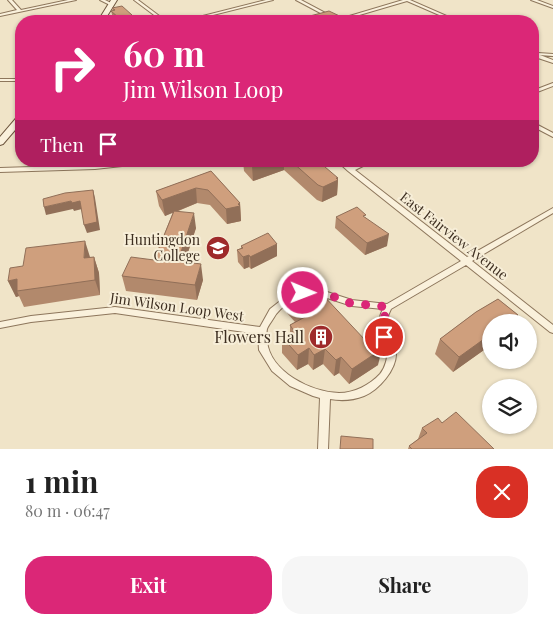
<!DOCTYPE html>
<meta charset="utf-8">
<style>
:root{--surface:#fff;--page:#f6f6f6;--text:#222;--muted:#767676;--accent:#db2777}
body{margin:0;font-family:"Playfair Display",serif;background:var(--page);color:var(--text);height:100vh;display:flex;flex-direction:column;font-size:19px;white-space:nowrap}
*{box-sizing:border-box;margin:0}
p{font-size:16px;color:var(--muted)}
.icon{flex:none;width:28px;height:28px;fill:none;stroke:currentColor;stroke-width:2;stroke-linecap:round;stroke-linejoin:round}
.map{position:relative;height:449px;overflow:hidden}
.sheet{display:flex;flex-direction:column;background:var(--surface);flex:1}
.sheet>*{flex:none}
.hud{position:absolute;left:15px;top:15px;width:524px;height:152px;border-radius:20px;box-shadow:0 1px 4px #0004;background:#db2777;color:#fff;overflow:hidden}
.buttons{position:absolute;left:482px;top:314px;display:grid;gap:10px}
.buttons a{display:grid;place-items:center;width:55px;height:55px;border-radius:50%;background:var(--surface);box-shadow:0 1px 4px #0004;font-size:25px}
.pin{position:absolute;display:grid;place-items:center;width:42px;height:42px;color:#fff;margin:-21px;border:2px solid #fff;border-radius:50%;box-shadow:0 1px 5px #0007}
.me{position:absolute;width:55px;margin:-28px;rotate:91deg;stroke-linejoin:round;filter:drop-shadow(0 0 4px #0008)}
.turn{display:flex;align-items:center;gap:18px;height:105px;padding:0 25px;font-size:22px}
.turn .icon{width:65px;height:65px;stroke-width:2.5}
.turn b{display:block;font-size:35px;line-height:42px}
.then{display:flex;align-items:center;height:48px;padding:0 25px;background:#0003;gap:10px;font-size:19px}
.round{display:grid;place-items:center;flex:none;width:52px;height:52px;border-radius:20px;background:var(--page)}
.headline{display:flex;align-items:center;justify-content:space-between;height:85px;padding:0 25px}
h1{font-size:30px;font-weight:700;line-height:38px}
.action{display:flex;gap:10px;margin-top:auto;padding:10px 25px}
.action a{flex:1;height:58px;border-radius:20px;background:var(--accent);color:#fff;font-size:20px;font-weight:700;line-height:58px;text-align:center}
.action a+a{background:var(--page);color:var(--text)}
.map>svg:first-child{display:block}
</style>
<div class="map">
<svg width="553" height="449" viewBox="0 0 553 449">
<rect width="100%" height="100%" fill="#f0e4c8"/>
<g fill="none" stroke-linecap="round" stroke-linejoin="round">
<g stroke="#8d765c" stroke-width="2">
<path id="street" d="M8 0H12L21 10 68 0H76L0 16V14L17 10Z
M100 0H105L113 4 110 5Z
M134 0H138L166 21H162Z
M266 0H273L189 21H183Z
M296 0H301L331 16 328 17Z
M403 0H410L458 21H453L407 1 339 21 336 20Z
M531 0H537L553 6V8Z
M532 53 536 54 538 53 553 54V56L540 55 553 60V63L532 56Z
M0 79H21V81H0Z
M553 83V86L532 94V91Z
M532 122 553 133V137L532 126Z
M130 161H152L149 163 95 169 0 172V168L95 165Z
M337 161H344L351 167 364 161H373L355 170 467 257 553 208V213L472 261 553 325V333L550 332 466 265 391 309C386 319 384 330 390 339 392 344 396 348 396 354 396 370 379 390 364 396 354 400 341 401 330 399L328 449H318L320 398 313 396 290 386 272 371 259 350 258 334 115 313 31 322 0 328V322L31 316 115 307 260 327 270 309 284 298 294 293 314 289 324 291 352 300 387 304 461 261 348 171ZM314 295 324 297 352 306 383 309C379 317 377 326 379 335 381 340 385 344 386 349 389 356 385 368 380 374 370 385 354 393 339 393 311 392 270 372 267 341 267 337 266 333 267 329 268 326 271 322 273 319 281 304 298 297 314 295Z"/>
</g>
<g stroke="#6f573f" stroke-width="2">
<path id="secondary" d="M111 0H117L104 21H98Z
M18 116H21V123L3 144 0 145V137Z"/>
</g>
<use href="#street" fill="#faf1dc" fill-rule="evenodd"/>
<use href="#secondary" fill="#faf1dc" fill-rule="evenodd"/>
</g>
<path fill="#b2896c" d="M112 8 132 15 133 21H117L113 18 111 11H113Z
M306 17 348 20V21H306Z
M243 161H318L338 180 337 195 322 202 317 200 284 170 253 181 244 171Z
M211 171 240 203 241 221 227 224 210 205 197 203 176 212 196 228 185 262 203 280 197 300 126 291 122 276 154 260 173 212 165 216 159 206 156 191Z
M336 217H365L387 246 365 255 335 228Z
M277 244V256L251 269 249 267 244 269 238 262 237 250 241 248V246Z
M90 257H94L99 273 100 295 24 307 19 296 16 297 8 281Z
M287 297 326 298 378 365 349 384 339 373 334 376 323 364 313 370 308 364 297 370 282 353V337L290 333V325L295 322 287 313Z
M498 299 518 315 515 322H491V345L453 372 435 354 440 339 476 312Z
M442 423 494 449H408L409 446 418 439 422 428Z"/>
<path fill="#916f58" d="M132 15 133 21H128Z
M266 161H284V170L253 181 252 166Z
M336 178H338V181V180L337 195 322 202 323 187Z
M196 188 197 203 165 216 162 200Z
M93 190 95 198 100 230 87 233 84 225Z
M71 201H80L82 209 74 211 73 209 46 215 44 207Z
M240 203 241 221 227 224 226 209Z
M194 213 196 228 180 276 178 261Z
M389 234 387 246 365 255 367 243Z
M85 241 90 257 89 273 84 258Z
M277 244V256L251 269 250 257Z
M249 255V267L244 269 243 257Z
M94 257 99 273 100 295 95 280Z
M201 264 203 280 197 300 195 285Z
M17 279V291L19 296 16 297 8 281Z
M327 291 325 307 322 294Z
M518 315 515 322H508Z
M491 334V345L453 372 459 357Z
M309 348 308 364 297 370 298 355Z
M325 349 323 364 313 370 314 355Z
M382 349 378 365 349 384 352 369Z
M341 357 339 373 334 376 336 360Z"/>
<path fill="#cf9f7d" stroke="#916f58" d="M122 6 132 15 128 21H117L119 18 111 11 115 10 112 8Z
M329 11 348 20 344 21H315L306 17Z
M248 161H266L252 166Z
M291 161H318L338 178H336L338 180 323 187 318 185Z
M211 171 240 203 238 204 240 206 226 209 208 190 196 188 162 200 156 191Z
M93 190 97 222 84 225 80 201 72 203 71 201 44 207 43 199 65 193Z
M357 207 366 215 363 216 389 234 367 243 336 217Z
M174 211 194 213 178 261 201 264 195 285 122 276 131 257 154 260Z
M268 233 277 244 250 257 249 255 243 257 237 250 243 248 241 246Z
M85 241 84 258 94 257 95 280 17 291V279L8 281 10 268 23 266 26 248Z
M316 282 327 291 322 294 366 341 371 337 382 349 352 369 341 357 336 360 325 349 314 355 309 348 298 355 282 337 294 331 290 325 305 317 287 297Z
M498 299 518 315 508 322H491V334L459 357 440 339 476 312Z
M456 412 494 449H412L409 446 427 433 422 428 438 418 442 423Z
M341 436 373 439V449H340Z"/>
<g fill="none" stroke-linecap="round" stroke-linejoin="round">
<path stroke="#db2777" stroke-width="9" stroke-dasharray="0 16.2" d="M303 293 322 292 350 303 388 307 382 324 384 337"/>
</g>
<defs>
<g id="university-disc" transform="scale(1.25)"><circle r="9.5" fill="#9e2a2b" stroke="#f7eed8"/><path d="M0-5L7-2L0 1L-7-2ZM-4 1L0 2.5L4 1V4Q0 6-4 4Z" fill="#fff"/></g>
<g id="building-disc" transform="scale(1.25)"><circle r="9.5" fill="#9e2a2b" stroke="#f7eed8"/><path d="M-4-6H4V6H1V3H-1V6H-4ZM-2.5-4.3h1.7v1.8h-1.7ZM.8-4.3h1.7v1.8H.8ZM-2.5-1h1.7V.8h-1.7ZM.8-1h1.7V.8H.8Z" fill="#fff"/></g>
</defs>
<g fill-rule="evenodd">
<use href="#university-disc" x="218" y="248"/>
<use href="#building-disc" x="321" y="337"/>
</g>
<g text-anchor="middle" stroke-width="4" stroke-linejoin="round" paint-order="stroke">
<g font-size="14" fill="#3d2e20" stroke="#f7eed8">
<text transform="translate(454 236) rotate(38)" y="5">East Fairview Avenue</text>
<text transform="translate(177 307) rotate(8)" y="5">Jim Wilson Loop West</text>
</g>
<g font-size="14" fill="#3d2e20" stroke="#f7eed8" text-anchor="end">
<text x="200" y="245">Huntingdon<tspan x="200" dy="16">College</tspan></text>
</g>
<g font-size="16" fill="#3d2e20" stroke="#f7eed8" text-anchor="end">
<text x="304" y="343">Flowers Hall</text>
</g>
</g>
</svg>
<div class="buttons">
<a><svg class="icon" aria-label="sound" viewBox="0 0 24 24"><path d="M4 9h4l5-4v14l-5-4H4zM17 9q2 3 0 6"/></svg></a>
<a><svg class="icon" aria-label="layers" viewBox="0 0 24 24"><path d="M12 4l9 5-9 5-9-5zM3 14l9 5 9-5"/></svg></a>
</div>
<div class="pin" style="left:384px;top:337px;background:#d93025"><svg class="icon" aria-label="arrive" viewBox="0 0 24 24"><path d="M6 21V4h12l-3 4 3 4H6"/></svg></div>
<svg class="me" style="left:303px;top:293px" viewBox="-20 -20 40 40"><circle r="17" fill="#db2777" stroke="#fff" stroke-width="3"/><path d="M0-11L8 9 0 5-8 9z" fill="#fff"/></svg>
<div class="hud">
<div class="turn"><svg class="icon" aria-label="right" viewBox="0 0 24 24"><path d="M7 20v-9h11M14 6l5 5-5 5"/></svg><div><b>60 m</b>Jim Wilson Loop</div></div>
<div class="then">Then<svg class="icon" aria-label="arrive" viewBox="0 0 24 24"><path d="M6 21V4h12l-3 4 3 4H6"/></svg></div>
</div>
</div>
<section class="sheet">
<div class="headline"><div><h1>1 min</h1><p>80 m · 06:47</p></div><a class="round" style="background:#d93025;color:#fff"><svg class="icon" aria-label="close" viewBox="0 0 24 24"><path d="M6 6l12 12M18 6L6 18"/></svg></a></div>
<div class="action"><a>Exit</a><a>Share</a></div>
</section>
